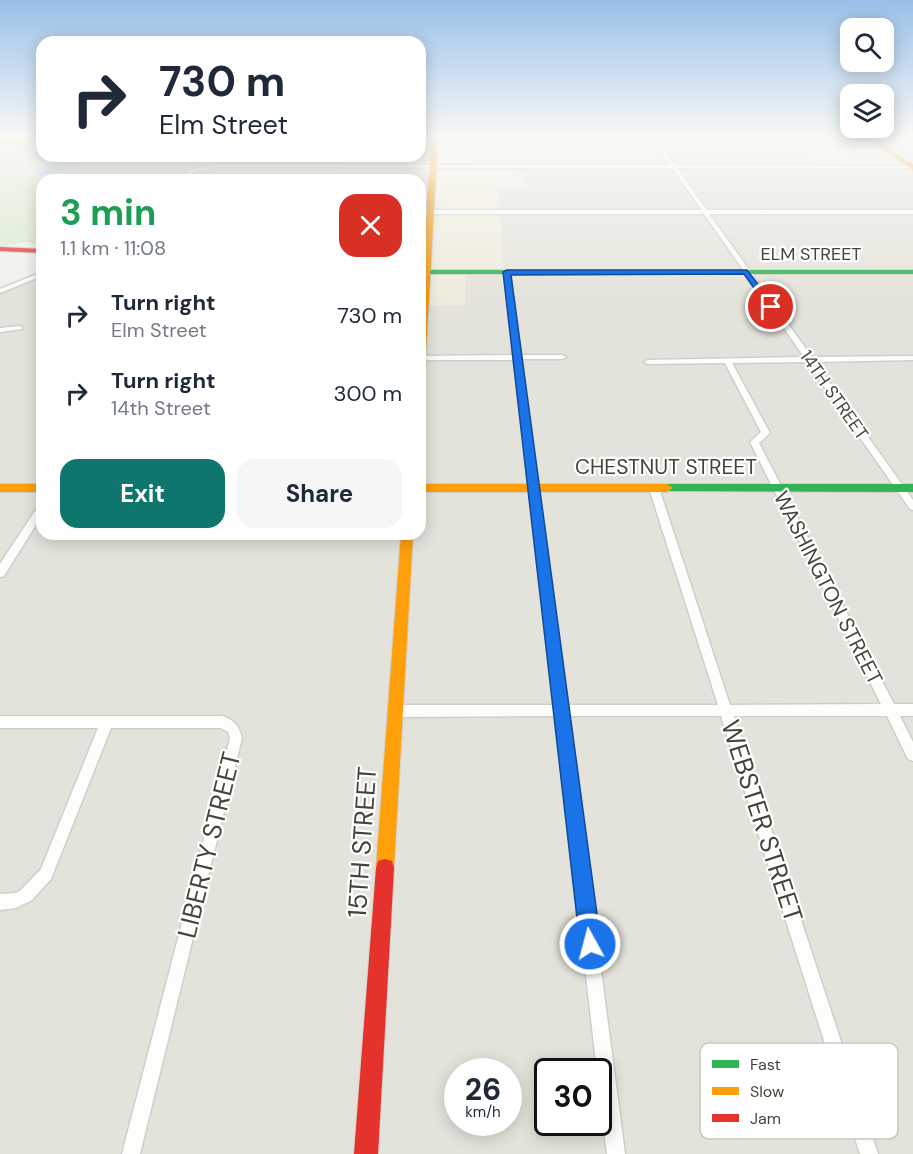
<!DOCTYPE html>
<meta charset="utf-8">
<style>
:root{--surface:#fff;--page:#f6f6f7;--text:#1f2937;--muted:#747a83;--accent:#0f766e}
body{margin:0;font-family:"DM Sans",sans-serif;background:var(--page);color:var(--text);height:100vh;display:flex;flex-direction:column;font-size:22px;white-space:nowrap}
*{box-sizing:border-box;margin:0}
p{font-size:20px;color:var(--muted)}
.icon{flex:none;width:33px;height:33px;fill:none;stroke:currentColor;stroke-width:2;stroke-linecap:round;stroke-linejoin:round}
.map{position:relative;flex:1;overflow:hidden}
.details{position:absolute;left:36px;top:174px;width:390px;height:366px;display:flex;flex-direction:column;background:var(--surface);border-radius:18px;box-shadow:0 3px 15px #0003}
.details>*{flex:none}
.top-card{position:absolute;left:36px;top:36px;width:390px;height:126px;border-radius:18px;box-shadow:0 3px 15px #0003;background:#fff;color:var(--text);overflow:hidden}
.tools{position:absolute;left:840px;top:18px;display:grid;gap:12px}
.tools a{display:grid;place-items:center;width:54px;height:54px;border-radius:12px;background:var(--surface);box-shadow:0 3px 15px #0003;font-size:30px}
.speed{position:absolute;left:444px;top:1058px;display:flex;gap:12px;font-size:30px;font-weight:700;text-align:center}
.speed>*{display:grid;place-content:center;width:78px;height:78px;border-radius:50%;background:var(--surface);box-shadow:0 3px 15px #0003;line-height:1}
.speed small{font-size:15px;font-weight:400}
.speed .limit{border:3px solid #111;border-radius:9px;background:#fff;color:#111}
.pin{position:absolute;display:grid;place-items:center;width:51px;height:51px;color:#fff;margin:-26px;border:3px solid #fff;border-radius:50%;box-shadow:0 2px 6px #0007}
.me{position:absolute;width:66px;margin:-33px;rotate:353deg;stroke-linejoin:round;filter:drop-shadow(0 0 4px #0008)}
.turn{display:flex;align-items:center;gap:21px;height:126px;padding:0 24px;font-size:27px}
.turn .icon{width:78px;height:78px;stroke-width:2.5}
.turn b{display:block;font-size:42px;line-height:51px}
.round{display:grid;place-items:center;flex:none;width:63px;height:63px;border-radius:18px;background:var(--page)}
.head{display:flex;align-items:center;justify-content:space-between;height:102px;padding:0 24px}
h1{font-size:36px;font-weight:700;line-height:45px;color:#1e9e55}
.primary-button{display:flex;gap:12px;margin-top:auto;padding:12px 24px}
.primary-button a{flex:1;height:69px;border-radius:18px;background:var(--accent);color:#fff;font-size:24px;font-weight:700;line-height:69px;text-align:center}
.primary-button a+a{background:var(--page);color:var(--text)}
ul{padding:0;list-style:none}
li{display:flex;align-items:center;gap:18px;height:78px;padding:0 24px}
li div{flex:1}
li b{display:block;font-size:22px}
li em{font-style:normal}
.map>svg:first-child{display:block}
</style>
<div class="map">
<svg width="913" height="1154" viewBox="0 0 913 1154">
<rect width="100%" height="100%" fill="#f1f1ec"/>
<path fill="#e4e3db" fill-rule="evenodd" d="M866 136H913V1154H0V291L42 274V534H420V180H144L165 174H188L215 166 344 167 348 156 434 158 465 305V272L500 212 498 188H528L522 167 661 149 801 148 821 167ZM458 1071H508V1122H458ZM548 1071H598V1122H548Z"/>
<path fill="#efecde" d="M420 136H913V144L878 143 911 166 821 167 800 148 661 149 673 167H523L528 188 498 189 504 272 465 273V305L424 306 434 158H376L420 156Z"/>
<path fill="#d9e9cf" d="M42 143V156H348L344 167 215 166 188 174H165L144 180H42V246L27 242 0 246V148Z"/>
<path fill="#c2d1e9" d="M64 156 91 158 52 175 32 174 41 166Z"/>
<path fill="#dadad5" stroke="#d9d8d2" stroke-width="1.5" d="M821 136H854L868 146H833Z"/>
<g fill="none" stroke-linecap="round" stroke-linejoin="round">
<g stroke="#cfcfca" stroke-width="3">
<path id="street" d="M650 136H654L675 165 913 166V168H677L707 210H913V214H709L812 357 913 356V360L815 362 913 500V510L910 509 807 362 732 363 770 433 759 443 894 704H913V716H900L913 742V761L908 759 887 716H734L878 1154H860L721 716H568L625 1154H607L598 1085V1071H597L556 716 395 717 391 715 389 711 391 707 395 705H554L514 360H420L421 356 514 355 504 272 507 270 510 272 521 355H562L566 357 562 359H521L567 705H718L649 488 654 485 659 488 730 705 881 704 750 442 761 432 725 363 648 364 644 362 648 360 804 357 704 214H420V210H702L672 168 215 167 196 171 186 180H181L193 169 215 165H670Z
M42 272V276L0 293V289Z
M20 326 23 328 22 329 0 332V328Z
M42 504V515L4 576 0 577V564L39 505Z
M0 716H223C235 721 239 726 242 738L140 1154H122L230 738 228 732 221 728H111L51 879 32 900 16 908 0 910V894L16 893 21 890 41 869 98 728H0Z"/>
</g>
<g stroke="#d1d0c6" stroke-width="2">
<path id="fast" d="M420 270H913V274H420Z
M667 484H913V492L663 491 661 488 663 485Z"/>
</g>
<g stroke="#d1d0c6" stroke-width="2">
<path id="slow" d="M432 136H438L425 369 420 372V304Z
M864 136H870L913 165V170Z
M42 137V141L0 145V141Z
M0 484H42V492H0Z
M420 484H667L673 488 667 492H420Z
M401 534H413L394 868 392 875 385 877 378 875 376 868Z"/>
</g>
<g stroke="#d1d0c6" stroke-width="2">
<path id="jam" d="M0 247 42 249V253L0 251Z
M385 859 392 861 394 868 378 1154H354L376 868 378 861Z"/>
</g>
<use href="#street" fill="#fdfdfc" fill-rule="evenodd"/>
<use href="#fast" fill="#30b455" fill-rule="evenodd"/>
<use href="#slow" fill="#ff9f0a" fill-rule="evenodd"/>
<use href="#jam" fill="#e5322d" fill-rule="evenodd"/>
</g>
<linearGradient id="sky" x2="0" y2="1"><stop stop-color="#99c0e8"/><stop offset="0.46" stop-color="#f9f9f6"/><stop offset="1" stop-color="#f9f9f6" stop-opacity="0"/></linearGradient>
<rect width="913" height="298" fill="url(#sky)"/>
<path fill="#1a73e8" stroke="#114b97" stroke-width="1.5" d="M507 270H747L776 307 768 308 744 274 511 275 601 944 598 952 590 955 583 952 580 944 503 272Z"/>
<g text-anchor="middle" stroke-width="4.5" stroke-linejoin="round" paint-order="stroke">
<g font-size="18" fill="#464439" stroke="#fff">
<text x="811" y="260">ELM STREET</text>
<text transform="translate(834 395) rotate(55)" y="6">14TH STREET</text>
</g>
<g font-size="21" fill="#464439" stroke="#fff">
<text x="666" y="474">CHESTNUT STREET</text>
<text transform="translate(828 588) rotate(63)" y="7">WASHINGTON STREET</text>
</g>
<g font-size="26" fill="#464439" stroke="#fff">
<text transform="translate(762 821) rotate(72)" y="9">WEBSTER STREET</text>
<text transform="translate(362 842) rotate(-86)" y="9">15TH STREET</text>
<text transform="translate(209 845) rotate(-76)" y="9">LIBERTY STREET</text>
</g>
</g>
<rect x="700" y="1043" width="198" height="96" rx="9" fill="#fff" stroke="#c8c7c4" stroke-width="1.5"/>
<rect x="712" y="1060" width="27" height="8" fill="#30b455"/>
<rect x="712" y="1087" width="27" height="8" fill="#ff9f0a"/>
<rect x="712" y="1114" width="27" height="8" fill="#e5322d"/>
<g font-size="16" fill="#464439">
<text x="750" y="1070">Fast</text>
<text x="750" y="1097">Slow</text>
<text x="750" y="1124">Jam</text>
</g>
</svg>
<div class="tools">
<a><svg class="icon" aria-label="search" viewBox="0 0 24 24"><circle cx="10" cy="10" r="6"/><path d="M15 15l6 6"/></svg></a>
<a><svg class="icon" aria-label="layers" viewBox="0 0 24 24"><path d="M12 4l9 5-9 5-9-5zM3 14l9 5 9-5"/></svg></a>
</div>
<div class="speed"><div>26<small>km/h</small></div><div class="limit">30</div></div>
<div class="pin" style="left:771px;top:307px;background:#d93025"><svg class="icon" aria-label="arrive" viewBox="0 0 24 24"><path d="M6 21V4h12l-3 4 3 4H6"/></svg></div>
<svg class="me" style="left:590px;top:944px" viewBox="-20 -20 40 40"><circle r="17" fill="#1a73e8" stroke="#fff" stroke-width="3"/><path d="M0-11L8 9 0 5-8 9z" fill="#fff"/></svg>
<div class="top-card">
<div class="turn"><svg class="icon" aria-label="right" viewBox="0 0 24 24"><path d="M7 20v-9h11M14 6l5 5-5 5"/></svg><div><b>730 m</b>Elm Street</div></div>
</div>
<section class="details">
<div class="head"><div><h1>3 min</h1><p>1.1 km · 11:08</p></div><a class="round" style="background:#d93025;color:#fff"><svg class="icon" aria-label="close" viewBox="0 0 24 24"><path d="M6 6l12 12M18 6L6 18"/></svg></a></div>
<ul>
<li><svg class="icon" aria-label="right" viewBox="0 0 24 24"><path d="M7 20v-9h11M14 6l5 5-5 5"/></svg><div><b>Turn right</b><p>Elm Street</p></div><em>730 m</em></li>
<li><svg class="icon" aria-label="right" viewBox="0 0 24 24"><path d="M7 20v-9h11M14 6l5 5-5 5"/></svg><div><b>Turn right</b><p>14th Street</p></div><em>300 m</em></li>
</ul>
<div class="primary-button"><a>Exit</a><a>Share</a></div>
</section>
</div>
